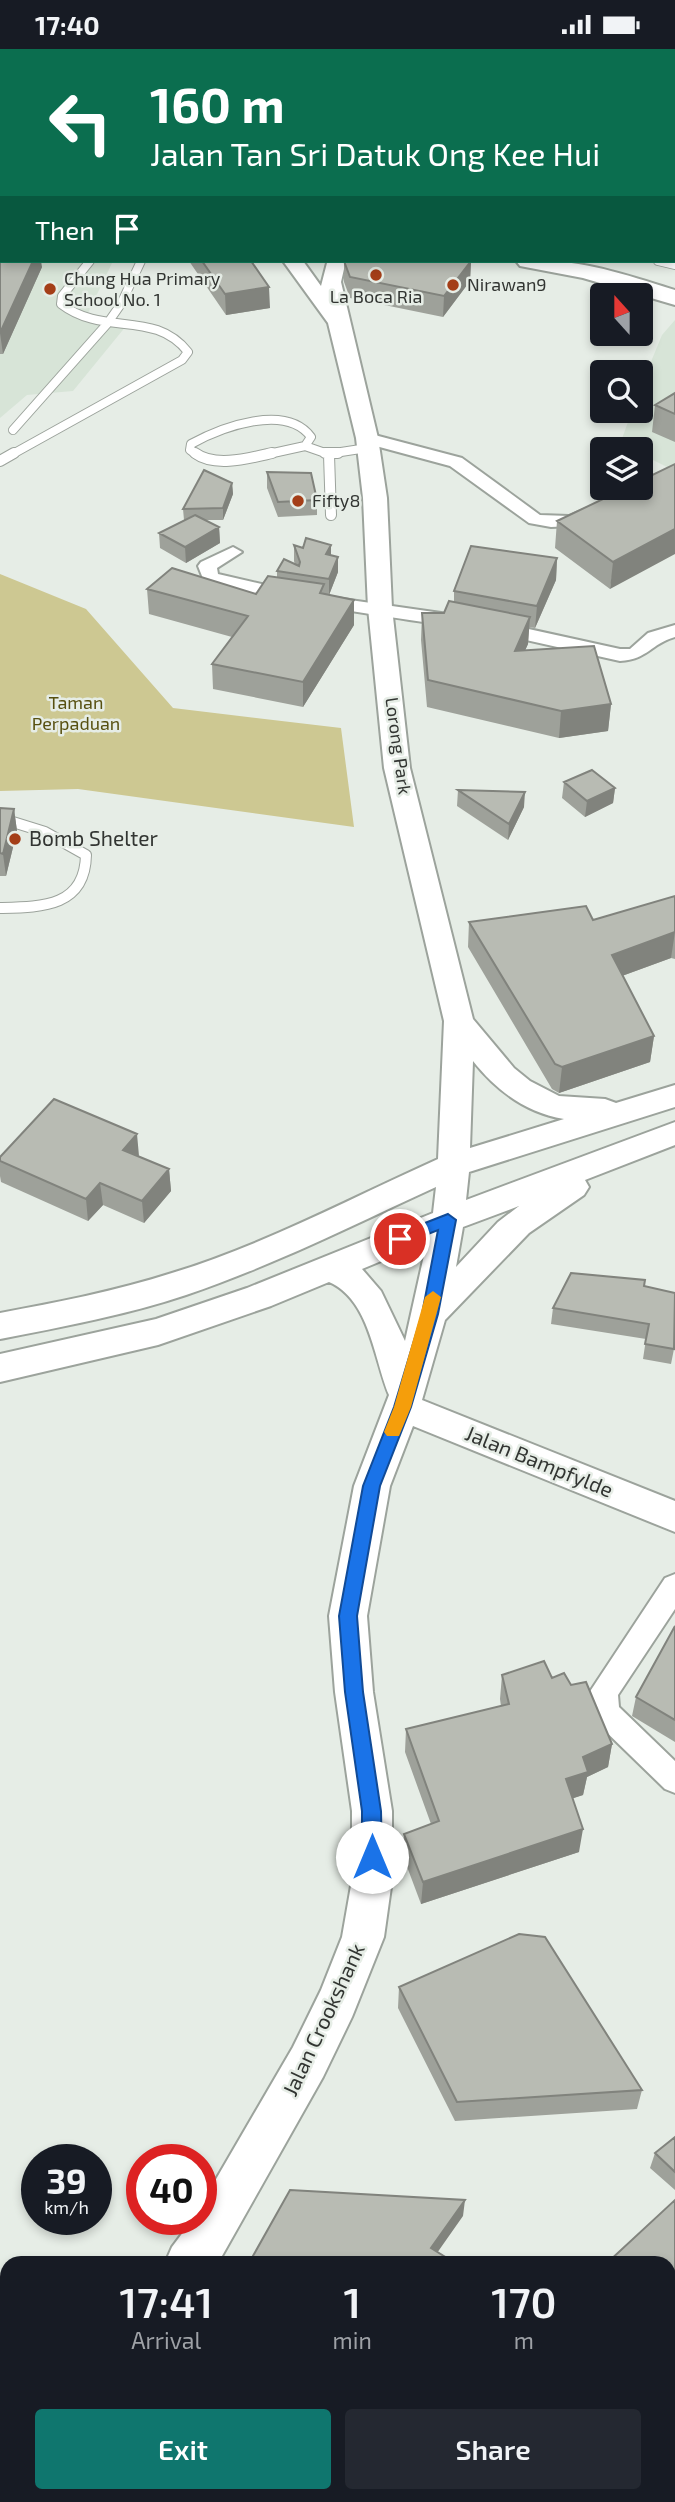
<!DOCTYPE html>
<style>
:root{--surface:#171b24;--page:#242831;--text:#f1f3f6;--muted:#9ea1a6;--accent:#0f766e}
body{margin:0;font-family:"Exo 2",sans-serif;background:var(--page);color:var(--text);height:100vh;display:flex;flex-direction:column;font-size:26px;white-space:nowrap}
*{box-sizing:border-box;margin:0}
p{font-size:23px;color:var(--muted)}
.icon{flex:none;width:38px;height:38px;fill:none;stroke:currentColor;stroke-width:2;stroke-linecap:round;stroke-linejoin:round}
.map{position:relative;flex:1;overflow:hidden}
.drawer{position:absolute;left:0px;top:2207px;width:676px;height:247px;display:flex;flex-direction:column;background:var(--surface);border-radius:21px 21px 0 0;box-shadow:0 4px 10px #0003}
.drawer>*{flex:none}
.hud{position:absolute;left:0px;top:0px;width:676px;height:214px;box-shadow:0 4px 10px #0003;background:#0b6e4f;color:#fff;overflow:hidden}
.needle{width:46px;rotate:339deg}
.fabs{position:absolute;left:590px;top:234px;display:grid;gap:14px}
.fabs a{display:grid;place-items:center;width:63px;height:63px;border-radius:7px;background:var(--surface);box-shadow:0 4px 10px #0003;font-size:35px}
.speed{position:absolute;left:21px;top:2095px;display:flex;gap:14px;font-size:35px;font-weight:700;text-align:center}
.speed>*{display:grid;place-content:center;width:91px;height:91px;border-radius:50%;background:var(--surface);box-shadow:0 4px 10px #0003;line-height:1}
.speed small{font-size:18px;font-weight:400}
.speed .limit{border:10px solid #d22;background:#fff;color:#111}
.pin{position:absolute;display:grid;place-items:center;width:60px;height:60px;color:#fff;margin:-30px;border:4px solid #fff;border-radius:50%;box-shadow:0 2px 7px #0007}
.me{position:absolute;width:77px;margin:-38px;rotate:0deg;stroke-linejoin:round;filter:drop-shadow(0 0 5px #0008)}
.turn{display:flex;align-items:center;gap:24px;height:147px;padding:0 35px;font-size:32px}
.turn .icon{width:91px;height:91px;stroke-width:2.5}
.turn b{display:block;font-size:49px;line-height:60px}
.then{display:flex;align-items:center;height:66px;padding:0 35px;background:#0003;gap:14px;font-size:26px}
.eta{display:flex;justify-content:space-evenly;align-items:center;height:119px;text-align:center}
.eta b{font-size:42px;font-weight:600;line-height:49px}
.button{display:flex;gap:14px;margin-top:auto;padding:14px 35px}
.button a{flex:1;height:80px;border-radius:7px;background:var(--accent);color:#fff;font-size:28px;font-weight:600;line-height:80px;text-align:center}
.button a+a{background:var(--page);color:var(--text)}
.status{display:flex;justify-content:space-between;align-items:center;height:49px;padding:0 35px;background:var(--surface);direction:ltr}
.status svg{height:19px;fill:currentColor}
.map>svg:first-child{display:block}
</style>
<div class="status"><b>17:40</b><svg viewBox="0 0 49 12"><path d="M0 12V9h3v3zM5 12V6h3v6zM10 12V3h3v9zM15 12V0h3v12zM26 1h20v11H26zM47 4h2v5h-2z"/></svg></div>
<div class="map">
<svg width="675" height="2453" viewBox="0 0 675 2453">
<rect width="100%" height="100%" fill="#e6ede6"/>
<path fill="#d7e4d7" d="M0 145 2 212H113L86 268 131 271 73 342 27 346 0 369Z
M675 271V422L641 405 640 401H632L620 395 632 362H640L641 337 662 286Z"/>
<path fill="#cdc892" d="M0 525 86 560 173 659 341 679 354 778 78 740 0 742Z"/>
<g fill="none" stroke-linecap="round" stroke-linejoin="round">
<g stroke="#9ca39c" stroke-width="10">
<path id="lane-far1" d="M525 2 528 0
M0 106 2 108
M658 212 675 216
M13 381 107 275 121 255 141 212
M305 397 328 405 367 399
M11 406 182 311 188 303C154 260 104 288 61 255L62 247 90 212
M197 406 190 401 191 395C222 378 286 354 311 388L305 397
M264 406 305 397"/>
</g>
<g stroke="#9ca39c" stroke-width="12">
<path id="lane" d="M195 404C215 419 250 409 272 404
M325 404H338
M329 406 331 466
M0 412 14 404
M0 769 45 783 86 806C85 858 42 858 0 859"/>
</g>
<g stroke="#9ca39c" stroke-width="4">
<path id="street" d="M478 0H493L477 2Z
M367 384 462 409 540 466 569 467 588 459 597 464 572 477 551 478 529 474 450 417 361 393 359 389Z
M233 498 242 503 217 519 218 525 301 544 455 566 464 572 455 578C371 564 286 555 204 532L198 517 201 513Z
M497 573 620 600H630L648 584 675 576V588C650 595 649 610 620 612L490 583 488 579Z
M675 1525V1560L618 1646 619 1658 675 1712V1744L665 1740 596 1673 589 1644 665 1529Z
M675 2316V2353L668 2356V2318Z
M531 2446H571L568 2453H528Z"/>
</g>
<g stroke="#9ca39c" stroke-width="4">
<path id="secondary" d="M0 0H11L12 2H2V7Z
M18 0H38L39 2H19Z
M674 66H675V78H674Z
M283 212H303L321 237 327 214 351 212 344 220 341 233 378 389 387 449 392 559 410 719 473 970 514 1019 530 1032 559 1047 605 1050 616 1054 675 1036V1058L469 1123 466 1151 675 1073V1096L585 1131 589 1138 584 1146 529 1184 445 1271 422 1351 675 1452V1483L413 1377 390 1437 367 1567 373 1643 392 1762V1831L384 1888 352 1968 323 2028 218 2214H165L172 2198 193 2170H201V2156L293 1998 321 1941 342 1888 352 1831V1762L335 1643 329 1567 354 1437 389 1346C374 1310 370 1251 329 1233L271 1257 158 1296 0 1333V1305L156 1270 247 1239 433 1164 436 1138C353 1176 272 1217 186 1246 126 1266 62 1278 0 1290V1264C58 1253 116 1242 172 1224 264 1196 351 1149 438 1110L444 972 384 719 368 559 363 449 356 389 328 274ZM473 1012C497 1042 526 1064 564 1070L470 1099ZM519 1157 498 1173 456 1218 463 1178ZM427 1193 405 1292 381 1242 362 1220Z
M7 2402V2446H21L15 2453H0V2405Z"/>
</g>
<g stroke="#9ca39c" stroke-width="4">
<path id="primary" d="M516 212C579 209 616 223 675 241V256L583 229 520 217Z"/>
</g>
<use href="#lane-far1" stroke="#fff" stroke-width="8"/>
<use href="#lane" stroke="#fff" stroke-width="10"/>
<use href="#street" fill="#fff" fill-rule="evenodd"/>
<use href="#secondary" fill="#fff" fill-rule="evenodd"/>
<use href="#primary" fill="#fff" fill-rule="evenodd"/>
</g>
<path fill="#9ea19a" d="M52 0H410V2H52Z
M599 0H675V39H674V2H598Z
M2 35V96L0 95V36Z
M0 195 42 218 3 305H0Z
M189 212H251L270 259 226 266Z
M344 212H471L470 232 443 268 350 249 344 233Z
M675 344V393L652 383 655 356Z
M267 423 317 451V466L278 468 267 439Z
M232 434 233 445 223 471H205L219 478 220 494 186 514 160 499 159 484 184 471 183 460Z
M626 439 610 540 555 499 557 472Z
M294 496 331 506 338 523 329 546 354 576 303 658 213 640 212 615 232 588 149 565 147 540 256 545 277 528V522L295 516 294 512Z
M557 509 556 531 535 579 529 578 528 595 525 601 611 655 608 682 559 689 427 658 421 591 422 564H444L454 553V542Z
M564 733 615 739 613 754 585 768 562 749Z
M458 741 524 758 508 791 457 757Z
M0 759 14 760 17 782 6 827H0Z
M675 847V910L671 909 622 927 654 987 650 1013 559 1044 552 1040 468 898 469 873 593 871Z
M138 1107 169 1120 171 1142 144 1174 103 1156 88 1172 1 1133 0 1127V1108Z
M644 1237 674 1300 671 1315 643 1310 646 1290 551 1275 553 1259Z
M675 1577V1693L632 1667 636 1648Z
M502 1626 552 1629 571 1636 612 1695 608 1718 587 1728 583 1746 573 1749 579 1803 421 1855 403 1807 404 1785 431 1775 405 1703 406 1680 501 1657 500 1650Z
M399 1938 642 2041 637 2060 455 2072 398 1959Z
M675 2088V2141L650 2119 655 2104Z"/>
<path fill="#81837d" d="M33 212H41L42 218 3 305 0 284Z
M471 212 470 232 443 268 444 247Z
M269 238 270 259 226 266 225 245Z
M232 434 233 445 223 471V459Z
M219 478 220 494 186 514 185 498Z
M675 480V505L610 540 613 513Z
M331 496V512L326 505Z
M338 508V523L329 546V530Z
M557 509 556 531 535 579 537 557Z
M354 551V576L303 658V633Z
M530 568 528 595 513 629 515 602Z
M611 655 608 682 559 689 561 662Z
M615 739 613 754 585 768 587 752Z
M525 743 524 758 508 791 509 775Z
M14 760 17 782 6 827 3 805Z
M675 883 671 909 608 932 612 906Z
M654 987 650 1013 559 1044 562 1018Z
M137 1085 139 1107 123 1101Z
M169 1120 171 1142 144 1174 142 1152Z
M100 1134 103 1156 88 1172 86 1150Z
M612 1695 608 1718 587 1728 583 1746 562 1753 566 1730 583 1708Z
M583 1780 579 1803 421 1855 423 1833Z
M465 2151 463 2167 430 2214 431 2199Z
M675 2277V2285L668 2291V2283Z
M378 2446H385L380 2453H373Z"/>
<path fill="#b8bbb3" stroke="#81837d" stroke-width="2" d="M65 0H409V2H66Z
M599 0H675V20H674V2H600Z
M2 35V78L0 77V36Z
M0 195H2V212H33L0 284Z
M202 212H251L269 238 225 245Z
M344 212H471L444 247 350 228Z
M675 344V365L655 356Z
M675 415V480L613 513 557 472 626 439H640V432Z
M204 421 232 434 223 459 183 460Z
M267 423 311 424 317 451 278 453Z
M195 466 219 478 185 498 159 484Z
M306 489 331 496 326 505 338 508 329 530 277 522 284 510 299 517 300 513 294 496 303 499Z
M471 497 557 509 537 557 454 542Z
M172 519 256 545 268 527 324 535 320 544 354 551 303 633 212 615 248 567 147 540Z
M449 552 530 568 515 602 594 597 611 655 561 662 428 631 422 564H444Z
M592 721 615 739 587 752 564 733Z
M458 741 525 743 509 775Z
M0 759 14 760 3 805 0 804Z
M675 847V883L612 906 654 987 562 1018 555 1015 469 873 586 857 593 871Z
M54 1050 137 1085 123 1101 169 1120 142 1152 100 1134 86 1150 0 1112V1108Z
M571 1224 645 1231 644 1237 675 1244 674 1300 645 1295 649 1275 553 1259Z
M675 1577V1671L636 1648Z
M544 1612 552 1629 564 1624 571 1636 586 1633 612 1695 583 1708 588 1723 566 1730 583 1780 423 1833 404 1785 439 1772 406 1680 509 1655 502 1626Z
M519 1885 545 1888 642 2041 457 2053 399 1938Z
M675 2088V2123L655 2104Z
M290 2141 465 2151 431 2199 455 2214H249Z
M675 2151V2277L668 2283V2214H607Z
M176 2446H187L194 2453H171Z
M292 2446H378L373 2453H296L291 2448Z"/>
<path fill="#1a73e8" stroke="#114b97" stroke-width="2" d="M448 1165 456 1171 438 1265 411 1358 380 1437 357 1567 363 1643 381 1762 382 1808 379 1814 372 1817 365 1814 362 1808V1762L345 1643 339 1567 363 1437 394 1358 422 1265 438 1181 400 1196 392 1190 394 1186Z"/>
<path fill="#f59e0b" d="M433 1242 441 1248 411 1358 399 1387H387L384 1383 394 1358 425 1248Z"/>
<g fill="#a43e18" stroke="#e6ede6" stroke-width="2.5">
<circle cx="376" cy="226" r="7"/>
<circle cx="453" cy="236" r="7"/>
<circle cx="50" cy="240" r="7"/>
<circle cx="298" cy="452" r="7"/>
<circle cx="15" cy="790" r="7"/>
</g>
<g text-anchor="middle" stroke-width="5" stroke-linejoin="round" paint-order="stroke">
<g font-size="18" fill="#323532" stroke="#e6ede6" text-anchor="start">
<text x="64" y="236">Chung Hua Primary<tspan x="64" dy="21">School No. 1</tspan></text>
<text x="467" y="242">Nirawan9</text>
<text x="376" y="254" text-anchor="middle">La Boca Ria</text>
<text x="312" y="458">Fifty8</text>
</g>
<g font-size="18" fill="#575010" stroke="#e6ede6">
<text x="76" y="660">Taman<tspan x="76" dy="21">Perpaduan</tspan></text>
</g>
<g font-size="18" fill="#323532" stroke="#e6ede6">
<text transform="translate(398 697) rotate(82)" y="6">Lorong Park</text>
</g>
<g font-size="21" fill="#323532" stroke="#e6ede6" text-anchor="start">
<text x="29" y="797">Bomb Shelter</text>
</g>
<g font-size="21" fill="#323532" stroke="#e6ede6">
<text transform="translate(539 1413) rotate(22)" y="7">Jalan Bampfylde</text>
<text transform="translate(324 1971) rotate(-65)" y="7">Jalan Crookshank</text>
</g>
</g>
</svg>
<div class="fabs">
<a><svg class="needle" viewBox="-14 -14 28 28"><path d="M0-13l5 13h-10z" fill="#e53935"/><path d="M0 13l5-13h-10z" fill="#9ea1a6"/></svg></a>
<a><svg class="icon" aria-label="search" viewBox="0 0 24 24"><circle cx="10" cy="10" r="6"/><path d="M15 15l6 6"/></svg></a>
<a><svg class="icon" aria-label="layers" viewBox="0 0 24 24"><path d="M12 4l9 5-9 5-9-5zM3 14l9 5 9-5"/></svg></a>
</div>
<div class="speed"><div>39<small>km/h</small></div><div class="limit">40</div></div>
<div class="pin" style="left:400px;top:1190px;background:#d93025"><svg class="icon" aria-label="arrive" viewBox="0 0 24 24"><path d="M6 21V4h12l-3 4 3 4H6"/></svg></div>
<svg class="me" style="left:372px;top:1808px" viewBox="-20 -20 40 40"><circle r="19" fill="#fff"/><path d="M0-13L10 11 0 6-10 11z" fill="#1a73e8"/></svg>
<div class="hud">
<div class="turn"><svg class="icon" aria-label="left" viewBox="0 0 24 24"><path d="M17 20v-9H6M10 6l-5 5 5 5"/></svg><div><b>160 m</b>Jalan Tan Sri Datuk Ong Kee Hui</div></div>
<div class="then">Then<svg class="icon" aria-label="arrive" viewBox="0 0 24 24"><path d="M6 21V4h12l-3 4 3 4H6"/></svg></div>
</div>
<section class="drawer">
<div class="eta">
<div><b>17:41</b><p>Arrival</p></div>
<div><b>1</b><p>min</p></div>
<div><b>170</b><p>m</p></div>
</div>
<div class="button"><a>Exit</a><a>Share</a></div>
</section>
</div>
